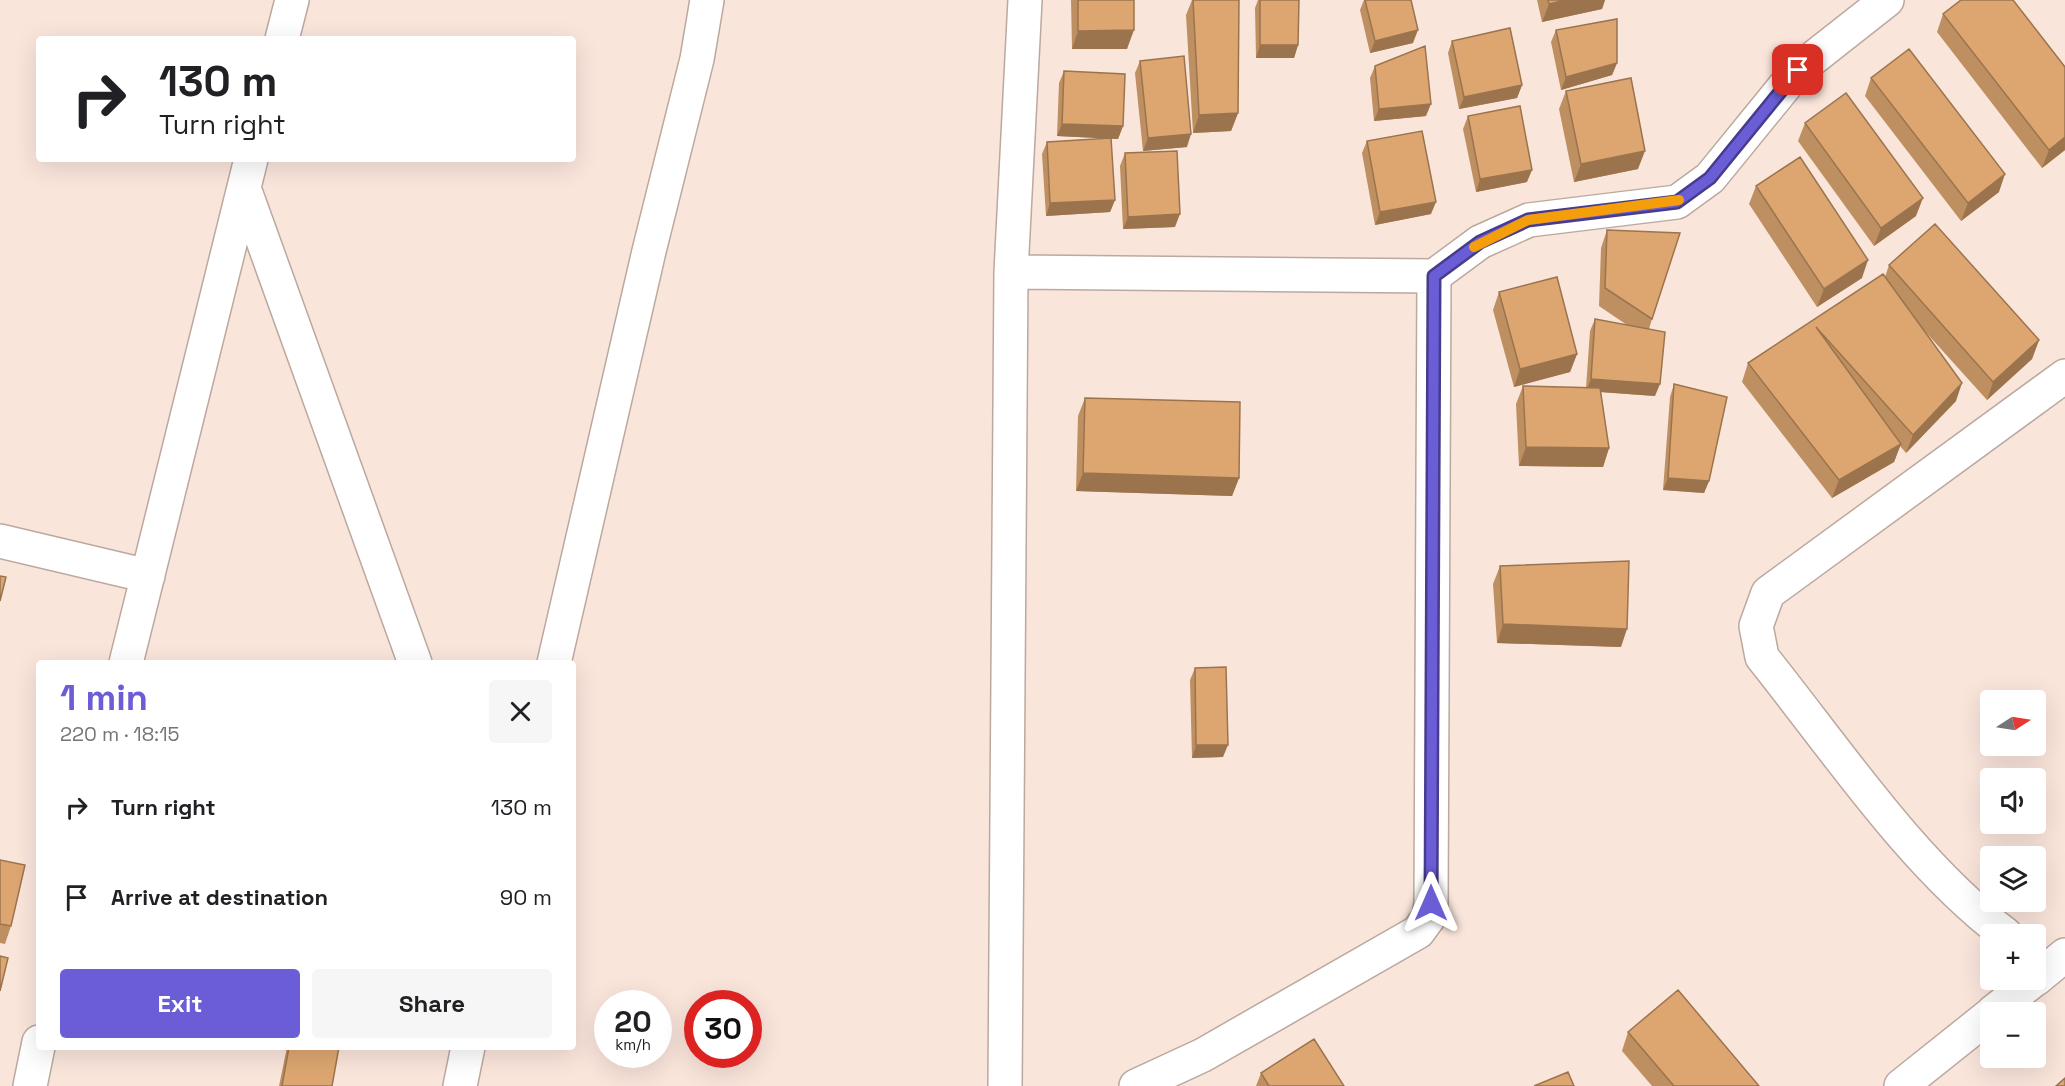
<!DOCTYPE html>
<meta charset="utf-8">
<style>
:root{--surface:#fff;--page:#f6f6f6;--text:#202124;--muted:#757577;--accent:#6b5dd6}
body{margin:0;font-family:"Space Grotesk",sans-serif;background:var(--page);color:var(--text);height:100vh;display:flex;flex-direction:column;font-size:22px;white-space:nowrap}
*{box-sizing:border-box;margin:0}
p{font-size:20px;color:var(--muted)}
.icon{flex:none;width:33px;height:33px;fill:none;stroke:currentColor;stroke-width:2;stroke-linecap:round;stroke-linejoin:round}
.map{position:relative;flex:1;overflow:hidden}
.side{position:absolute;left:36px;top:660px;width:540px;height:390px;display:flex;flex-direction:column;background:var(--surface);border-radius:6px;box-shadow:0 6px 24px #0002}
.side>*{flex:none}
.banner{position:absolute;left:36px;top:36px;width:540px;height:126px;border-radius:6px;box-shadow:0 6px 24px #0002;background:#fff;color:var(--text);overflow:hidden}
.needle{width:39px;rotate:78deg}
.controls{position:absolute;left:1980px;top:690px;display:grid;gap:12px}
.controls a{display:grid;place-items:center;width:66px;height:66px;border-radius:6px;background:var(--surface);box-shadow:0 6px 24px #0002;font-size:30px}
.speed{position:absolute;left:594px;top:990px;display:flex;gap:12px;font-size:30px;font-weight:700;text-align:center}
.speed>*{display:grid;place-content:center;width:78px;height:78px;border-radius:50%;background:var(--surface);box-shadow:0 6px 24px #0002;line-height:1}
.speed small{font-size:15px;font-weight:400}
.speed .limit{border:9px solid #d22;background:#fff;color:#111}
.pin{position:absolute;display:grid;place-items:center;width:51px;height:51px;color:#fff;margin:-26px;border-radius:12px;box-shadow:0 3px 9px #0006}
.me{position:absolute;width:66px;margin:-33px;rotate:0deg;stroke-linejoin:round;filter:drop-shadow(0 0 4px #0008)}
.turn{display:flex;align-items:center;gap:21px;height:126px;padding:0 24px;font-size:27px}
.turn .icon{width:78px;height:78px;stroke-width:2.5}
.turn b{display:block;font-size:42px;line-height:51px}
.round{display:grid;place-items:center;flex:none;width:63px;height:63px;border-radius:6px;background:var(--page)}
.head{display:flex;align-items:center;justify-content:space-between;height:102px;padding:0 24px}
h1{font-size:36px;font-weight:700;line-height:45px;color:var(--accent)}
.primary-button{display:flex;gap:12px;margin-top:auto;padding:12px 24px}
.primary-button a{flex:1;height:69px;border-radius:6px;background:var(--accent);color:#fff;font-size:24px;font-weight:700;line-height:69px;text-align:center}
.primary-button a+a{background:var(--page);color:var(--text)}
ul{padding:0;list-style:none}
li{display:flex;align-items:center;gap:18px;height:90px;padding:0 24px}
li div{flex:1}
li b{display:block;font-size:22px}
li em{font-style:normal}
.map>svg:first-child{display:block}
</style>
<div class="map">
<svg width="2065" height="1086" viewBox="0 0 2065 1086">
<rect width="100%" height="100%" fill="#fae5db"/>
<g fill="none" stroke-linecap="round" stroke-linejoin="round">
<g stroke="#bba89e" stroke-width="36">
<path id="minor" d="M282 39 292 0
M244 188 415 663
M1011 272 1025 0
M0 541 148 576
M126 663 251 159
M554 663 649 251 697 59 707 0
M2005 934C1912 864 1835 748 1762 657L1756 626 1768 593 2065 376
M2036 979 2065 955
M1993 1012 2034 980
M30 1086 39 1042
M460 1086 468 1047
M1005 1086 1011 272 1434 276 1480 242 1529 220 1677 202 1710 178 1798 70 1887 0
M1136 1086 1203 1055 1418 932 1429 917 1431 903 1434 276
M1901 1086 1990 1015"/>
</g>
<use href="#minor" stroke="#fff" stroke-width="33"/>
</g>
<path fill="#be8f60" d="M1071 0H1134L1127 49H1072Z
M1192 0H1239L1238 113 1231 131 1193 133 1186 15Z
M1258 0H1299L1298 45 1294 58H1256L1255 8Z
M1364 0H1411L1413 43 1370 53 1360 10Z
M1537 0H1605L1602 9 1542 22Z
M1943 14 2065 150 2042 168 1937 32Z
M1556 30 1617 63 1612 75 1561 90 1551 42Z
M1452 41 1522 85 1517 98 1459 109 1448 53Z
M1140 61 1187 147 1143 151 1135 73Z
M1375 66 1426 116 1374 121 1370 78Z
M1064 71 1123 126 1118 139 1057 136 1059 83Z
M1871 78 1999 192 1961 221 1865 96Z
M1566 91 1638 169 1574 182 1559 109Z
M1468 116 1527 182 1476 192 1463 129Z
M1805 123 1916 216 1874 246 1798 141Z
M1367 141 1431 214 1375 225 1362 153Z
M1047 142 1115 200 1110 212 1046 216 1042 154Z
M1125 153 1175 227 1123 229 1120 166Z
M1756 186 1862 278 1817 307 1749 204Z
M1607 230 1652 319 1649 329 1655 396 1601 392 1609 448 1603 467 1519 466 1516 404 1523 386 1586 388 1590 331 1595 319 1627 325 1599 306 1601 248Z
M1889 265 2039 340 2032 359 1987 400 1922 328 1956 401 1906 453 1900 446 1894 462 1832 498 1742 382 1748 363 1885 277Z
M1499 292 1577 354 1570 372 1514 387 1493 310Z
M1674 384 1709 481 1704 493 1663 490 1670 397Z
M1085 398 1239 478 1232 496 1076 491 1078 416Z
M1500 566 1621 647 1497 643 1493 584Z
M1195 668 1223 757 1192 758 1190 680Z
M0 860 11 926 5 944 0 943Z
M1628 1032 1759 1086H1652L1622 1051Z
M287 1047H340L338 1052 332 1086H279Z
M1261 1073 1344 1086H1256Z"/>
<path fill="#9b744e" d="M1566 0H1605L1602 9 1542 22 1549 4Z
M1134 30 1127 49H1072L1078 31Z
M1418 30 1413 43 1370 53 1375 41Z
M1260 45H1298L1294 58H1256Z
M1617 63 1612 75 1561 90 1566 77Z
M1522 85 1517 98 1459 109 1464 97Z
M1431 104 1426 116 1374 121 1379 109Z
M1238 113 1231 131 1193 133 1199 115Z
M1062 124 1123 126 1118 139 1057 136Z
M1191 134 1187 147 1143 151 1148 138Z
M2065 137V150L2042 168 2049 150Z
M1645 151 1638 169 1574 182 1581 164Z
M1532 170 1527 182 1476 192 1480 179Z
M2005 174 1999 192 1961 221 1968 203Z
M1923 198 1916 216 1874 246 1881 228Z
M1115 200 1110 212 1046 216 1050 203Z
M1436 202 1431 214 1375 225 1380 212Z
M1180 214 1175 227 1123 229 1128 217Z
M1868 260 1862 278 1817 307 1824 289Z
M2039 340 2032 359 1987 400 1993 382Z
M1577 354 1570 372 1514 387 1520 369Z
M1591 379 1660 384 1655 396 1586 391Z
M1962 383 1956 401 1906 453 1913 435Z
M1901 444 1894 462 1832 498 1839 480Z
M1526 447 1609 448 1603 467 1519 466Z
M1083 473 1239 478 1232 496 1076 491Z
M1668 478 1709 481 1704 493 1663 490Z
M1503 624 1627 629 1621 647 1497 643Z
M1196 745H1228L1223 757 1192 758Z"/>
<path fill="#dda670" stroke="#9b744e" stroke-width="1.5" d="M1078 0H1134V30L1078 31Z
M1193 0H1239L1238 113 1199 115Z
M1260 0H1299L1298 45H1260Z
M1365 0H1411L1418 30 1375 41Z
M1548 0H1566L1549 4Z
M1961 0H2013L2065 67V137L2049 150 1943 14Z
M1617 19V63L1566 77 1556 30Z
M1510 28 1522 85 1464 97 1452 41Z
M1425 46 1431 104 1379 109 1375 66Z
M1909 49 2005 174 1968 203 1871 78Z
M1184 56 1191 134 1148 138 1140 61Z
M1064 71 1125 74 1123 126 1062 124Z
M1631 78 1645 151 1581 164 1566 91Z
M1846 93 1923 198 1881 228 1805 123Z
M1520 106 1532 170 1480 179 1468 116Z
M1422 131 1436 202 1380 212 1367 141Z
M1111 138 1115 200 1050 203 1047 142Z
M1177 151 1180 214 1128 217 1125 153Z
M1800 157 1868 260 1824 289 1756 186Z
M1935 224 2039 340 1993 382 1889 265Z
M1607 230 1680 233 1652 319 1605 288Z
M1883 274 1962 383 1913 435 1816 327 1901 444 1839 480 1748 363Z
M1557 277 1577 354 1520 369 1499 292Z
M1595 319 1665 332 1660 384 1591 379Z
M1674 384 1727 397 1709 481 1668 478Z
M1523 386 1600 388 1609 448 1526 447Z
M1085 398 1240 402 1239 478 1083 473Z
M1629 561 1627 629 1503 624 1500 566Z
M0 576 6 577 0 601Z
M1226 667 1228 745H1196L1195 668Z
M0 860 25 865 11 926 0 924Z
M0 956 8 958 0 991Z
M1678 990 1759 1086H1674L1628 1032Z
M1314 1039 1344 1086H1269L1261 1073Z
M289 1047H339L332 1086H282Z
M1568 1072 1574 1086H1534Z
M2065 1078V1086H2056Z"/>
<g fill="none" stroke-linecap="round" stroke-linejoin="round">
<g stroke="#463c8b" stroke-width="15">
<path id="route" d="M1431 903 1434 276 1480 242 1528 220 1677 202 1710 178 1798 70"/>
</g>
<use href="#route" stroke="#6b5dd6" stroke-width="10"/>
<path stroke="#f59e0b" stroke-width="10" d="M1474 247 1528 220 1679 200"/>
</g>
</svg>
<div class="controls">
<a><svg class="needle" viewBox="-14 -14 28 28"><path d="M0-13l5 13h-10z" fill="#e53935"/><path d="M0 13l5-13h-10z" fill="#757577"/></svg></a>
<a><svg class="icon" aria-label="sound" viewBox="0 0 24 24"><path d="M4 9h4l5-4v14l-5-4H4zM17 9q2 3 0 6"/></svg></a>
<a><svg class="icon" aria-label="layers" viewBox="0 0 24 24"><path d="M12 4l9 5-9 5-9-5zM3 14l9 5 9-5"/></svg></a>
<a>+</a>
<a>−</a>
</div>
<div class="speed"><div>20<small>km/h</small></div><div class="limit">30</div></div>
<div class="pin" style="left:1798px;top:70px;background:#d93025"><svg class="icon" aria-label="arrive" viewBox="0 0 24 24"><path d="M6 21V4h12l-3 4 3 4H6"/></svg></div>
<svg class="me" style="left:1431px;top:903px" viewBox="-20 -20 40 40"><path d="M0-17L14 15 0 8-14 15z" fill="#6b5dd6" stroke="#fff" stroke-width="4"/></svg>
<div class="banner">
<div class="turn"><svg class="icon" aria-label="right" viewBox="0 0 24 24"><path d="M7 20v-9h11M14 6l5 5-5 5"/></svg><div><b>130 m</b>Turn right</div></div>
</div>
<section class="side">
<div class="head"><div><h1>1 min</h1><p>220 m · 18:15</p></div><a class="round"><svg class="icon" aria-label="close" viewBox="0 0 24 24"><path d="M6 6l12 12M18 6L6 18"/></svg></a></div>
<ul>
<li><svg class="icon" aria-label="right" viewBox="0 0 24 24"><path d="M7 20v-9h11M14 6l5 5-5 5"/></svg><div><b>Turn right</b></div><em>130 m</em></li>
<li><svg class="icon" aria-label="arrive" viewBox="0 0 24 24"><path d="M6 21V4h12l-3 4 3 4H6"/></svg><div><b>Arrive at destination</b></div><em>90 m</em></li>
</ul>
<div class="primary-button"><a>Exit</a><a>Share</a></div>
</section>
</div>
